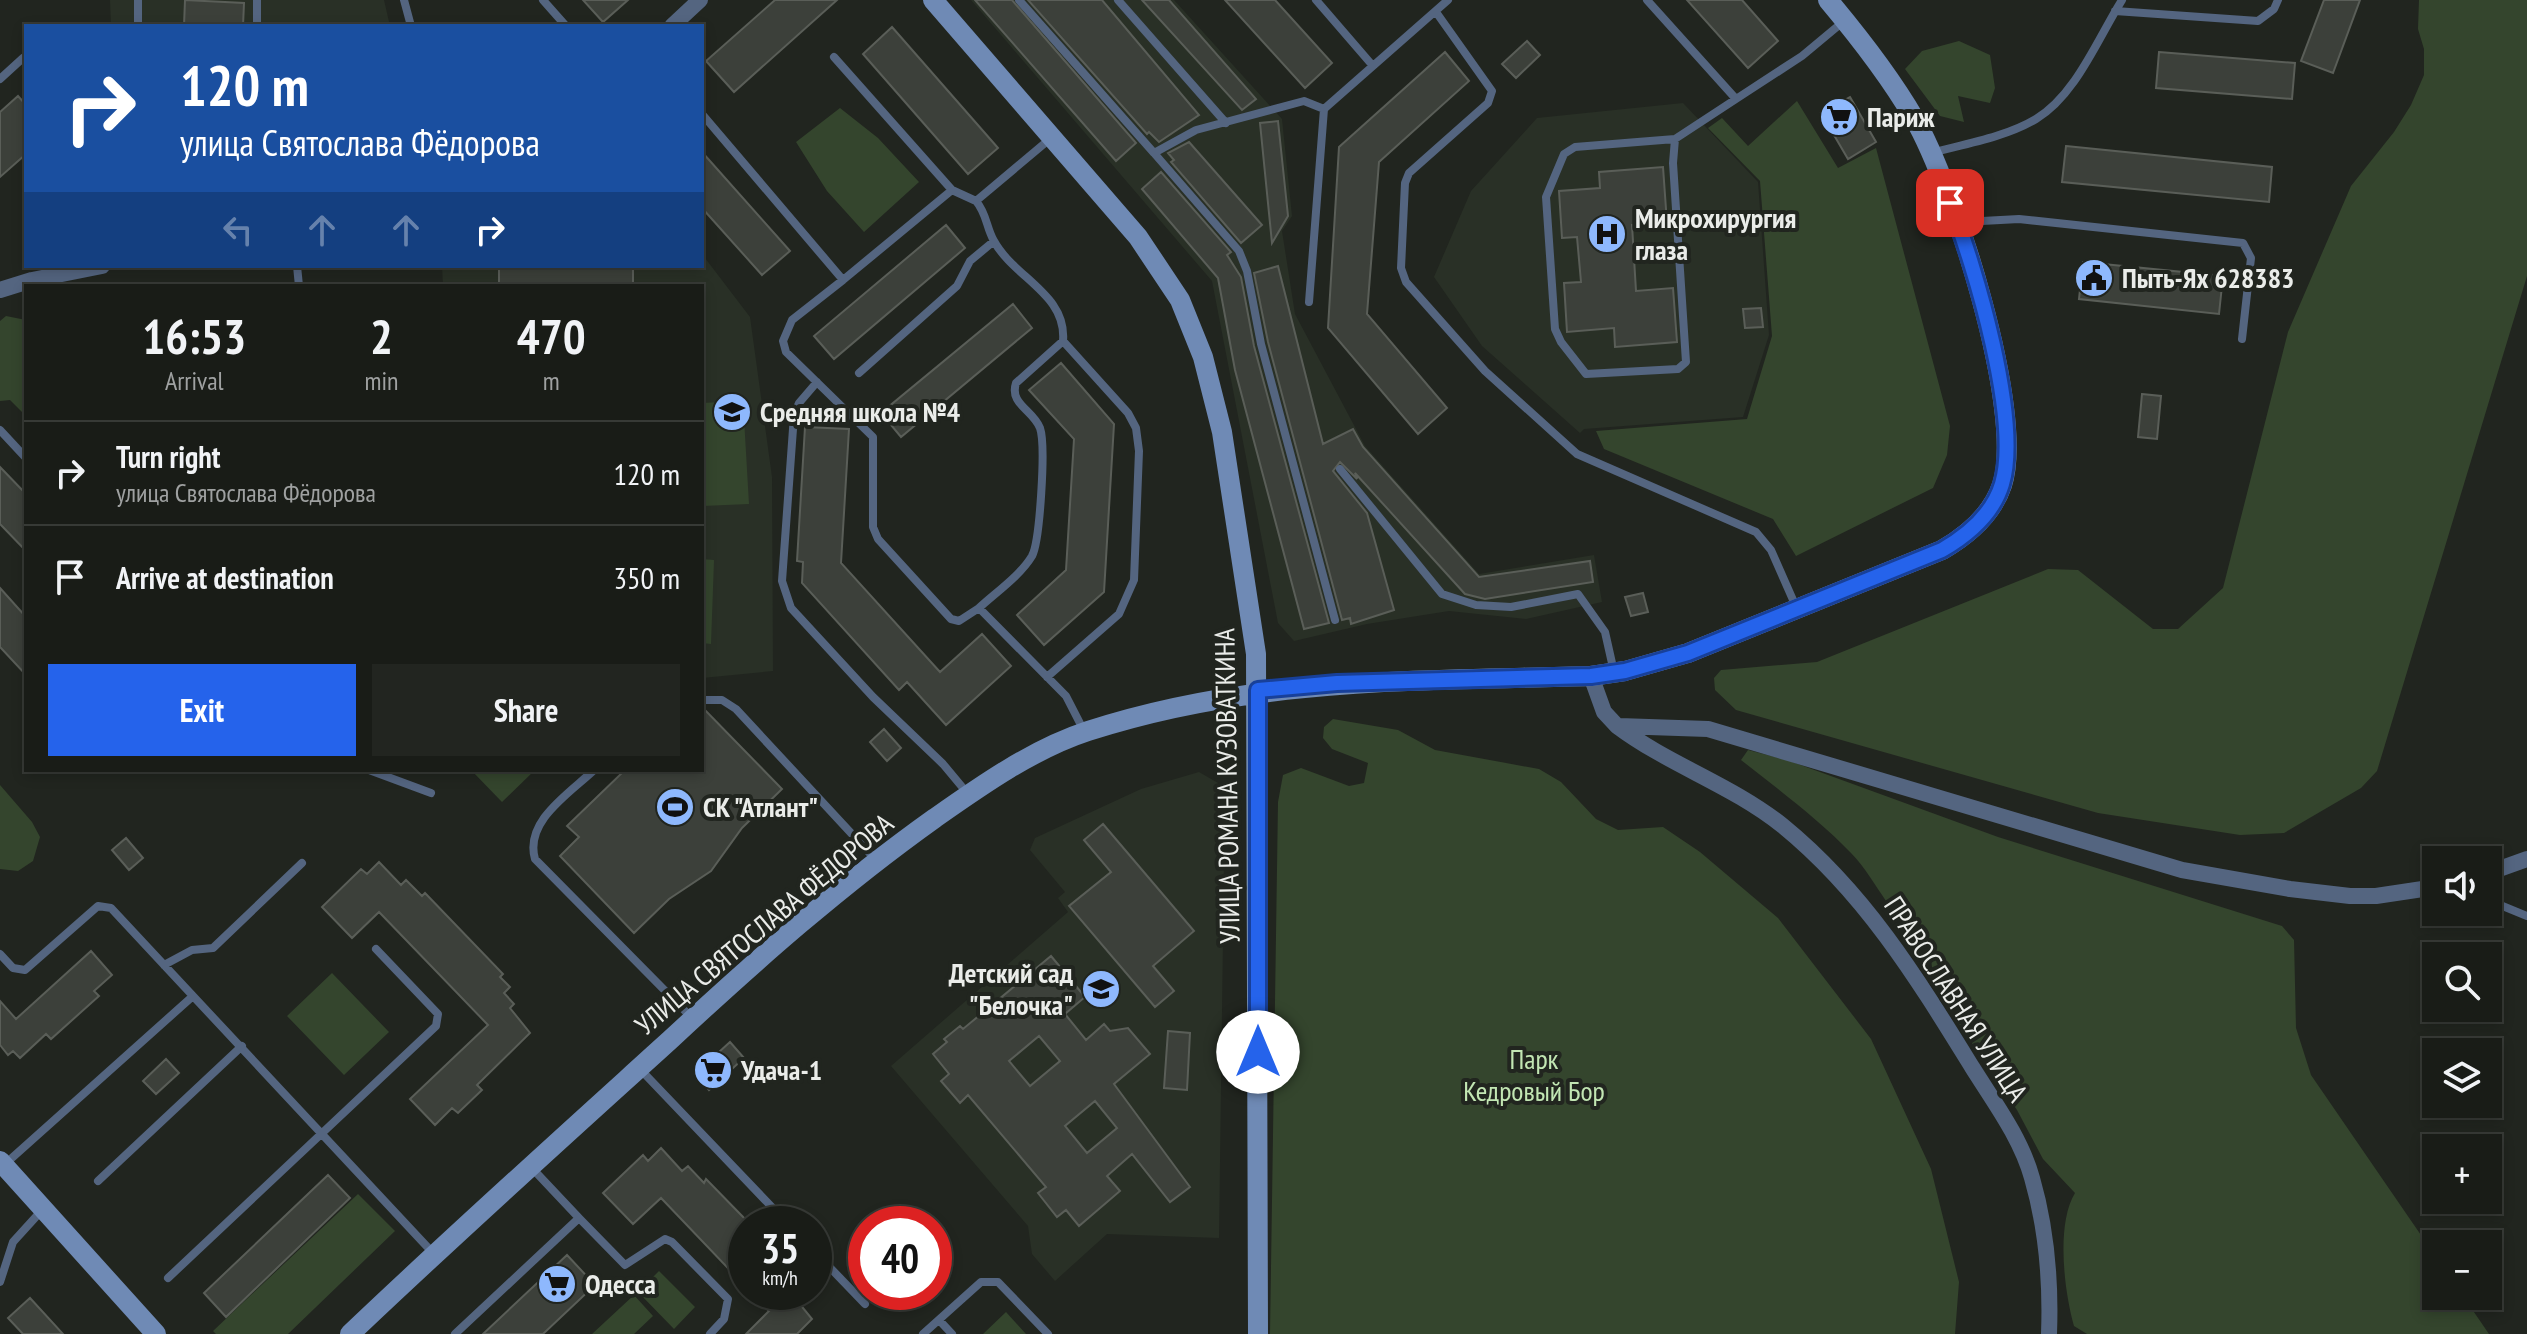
<!DOCTYPE html>
<meta charset="utf-8">
<style>
:root{--surface:#191c17;--page:#222520;--text:#f1f3f6;--muted:#9fa1a1;--line:#373a36;--accent:#2563eb}
body{margin:0;font-family:"PT Sans Narrow",sans-serif;background:var(--page);color:var(--text);height:100vh;display:flex;flex-direction:column;font-size:30px;white-space:nowrap}
*{box-sizing:border-box;margin:0}
p{font-size:26px;color:var(--muted)}
.icon{flex:none;width:44px;height:44px;fill:none;stroke:currentColor;stroke-width:2;stroke-linecap:round;stroke-linejoin:round}
.map{position:relative;flex:1;overflow:hidden}
.panel{position:absolute;left:24px;top:284px;width:680px;height:488px;display:flex;flex-direction:column;background:var(--surface);border-radius:0px;box-shadow:0 4px 12px #0003,0 0 0 2px var(--line)}
.panel>*{flex:none}
.top-card{position:absolute;left:24px;top:24px;width:680px;height:244px;border-radius:0px;box-shadow:0 4px 12px #0003,0 0 0 2px var(--line);background:#1a4fa0;color:#fff;overflow:hidden}
.fabs{position:absolute;left:2422px;top:846px;display:grid;gap:16px}
.fabs a{display:grid;place-items:center;width:80px;height:80px;border-radius:0px;background:var(--surface);box-shadow:0 4px 12px #0003,0 0 0 2px var(--line);font-size:40px}
.speed{position:absolute;left:728px;top:1206px;display:flex;gap:16px;font-size:40px;font-weight:700;text-align:center}
.speed>*{display:grid;place-content:center;width:104px;height:104px;border-radius:50%;background:var(--surface);box-shadow:0 4px 12px #0003,0 0 0 2px var(--line);line-height:1}
.speed small{font-size:20px;font-weight:400}
.speed .limit{border:12px solid #d22;background:#fff;color:#111}
.pin{position:absolute;display:grid;place-items:center;width:68px;height:68px;color:#fff;margin:-34px;border-radius:16px;box-shadow:0 4px 12px #0006}
.me{position:absolute;width:88px;margin:-44px;rotate:0deg;stroke-linejoin:round;filter:drop-shadow(0 0 6px #0008)}
.turn{display:flex;align-items:center;gap:28px;height:168px;padding:0 24px;font-size:36px}
.turn .icon{width:104px;height:104px;stroke-width:2.5}
.turn b{display:block;font-size:56px;line-height:68px}
.lanes{display:flex;align-items:center;height:76px;padding:0 24px;background:#0003;justify-content:center;gap:40px;direction:ltr}
.lanes .off{opacity:.35}
.eta{display:flex;justify-content:space-evenly;align-items:center;height:136px;text-align:center}
.eta b{font-size:48px;font-weight:700;line-height:56px}
.button{display:flex;gap:16px;margin-top:auto;padding:16px 24px}
.button a{flex:1;height:92px;border-radius:0px;background:var(--accent);color:#fff;font-size:32px;font-weight:700;line-height:92px;text-align:center}
.button a+a{background:var(--page);color:var(--text)}
ul{padding:0;list-style:none}
li{display:flex;align-items:center;gap:24px;height:104px;padding:0 24px;border-top:2px solid var(--line)}
li div{flex:1}
li b{display:block;font-size:30px}
li em{font-style:normal}
.map>svg:first-child{display:block}
</style>
<div class="map">
<svg width="2527" height="1334" viewBox="0 0 2527 1334">
<rect width="100%" height="100%" fill="#21251f"/>
<path fill="#293026" d="M110 0H384L390 26H111Z
M971 0H1174L1282 119 1292 216 1282 231 1295 314 1365 446 1479 574 1594 555 1602 602 1526 619 1449 611 1367 624 1294 641 1278 623 1212 281Z
M1683 103 1758 182 1769 335 1743 417 1584 429 1580 433 1482 346 1434 277 1471 191 1537 118Z
M702 254 750 317 772 477 773 671 702 678V286H443L442 266H702Z
M1199 772 1225 787 1219 1238 1107 1234 1055 1281 1032 1254 1028 1226 891 1066 1068 912 1058 898 1065 892 1030 850 1035 838 1141 789Z"/>
<path fill="#34452d" d="M2419 0H2527V276L2377 771 2361 788 2284 833 2240 835 2098 813 1736 710 1715 690 1714 678 1721 670 1817 662 2048 569 2078 570 2153 629H2178L2223 588 2288 332 2351 186 2394 132 2411 105 2424 75V49L2418 29Z
M1959 41 1990 55 1995 88 1990 103 1958 96 1964 122 1940 116 1905 69 1922 51Z
M1797 101 1838 168 1876 148 1950 426 1947 455 1933 488 1796 556 1773 519 1604 449 1596 431 1747 419 1772 336 1760 181 1708 128 1722 118 1748 146Z
M840 108 878 138 919 182 864 232 827 191 796 142Z
M6 316 26 320V416L10 400 0 401V321Z
M743 401 749 504 703 506 702 403Z
M702 559 714 560 711 644 702 643Z
M1333 719 1398 730 1435 750 1539 769 1561 782 1596 819 1618 830 1663 827 1700 852 1778 918 1871 1039 1931 1169 1959 1282 1955 1334H1270L1278 802 1283 775 1301 768 1349 786 1364 783 1368 763 1332 749 1323 738 1324 727Z
M1748 750 1787 760 1998 837 2282 926 2294 940 2296 1028 2311 1075 2436 1257V1296H2463L2489 1334H2087L2074 1326C2064 1291 2056 1224 2075 1193L2043 1159 2017 1110 1951 1012 1932 967 1929 942C1891 923 1879 882 1851 853 1818 819 1779 790 1741 760Z
M471 770H535L502 802Z
M0 785 32 822 40 837 33 861 18 871 0 869Z
M332 973 389 1032 344 1075 287 1016Z
M358 1194 395 1231 288 1334H216L213 1331Z
M659 1271 695 1307 674 1329 638 1292Z
M634 1295 653 1316 634 1334H592Z
M1006 1312 1026 1334H983Z"/>
<path fill="#3c403a" stroke="#5a5e58" stroke-width="2" fill-rule="evenodd" d="M185 0 244 3 243 26H184Z
M583 0H628L603 22Z
M775 0H837L734 92 706 61Z
M975 0H1012L1136 143 1116 161Z
M1028 0H1102L1199 115 1159 142 1149 132 1147 134Z
M1142 0H1169L1256 99 1242 110Z
M1225 0H1275L1332 63 1305 88Z
M1687 0H1742L1778 41 1748 68Z
M2324 0H2360L2333 73 2301 61Z
M892 27 998 148 968 174 863 54Z
M1527 41 1540 55 1516 78 1502 64Z
M1445 52 1469 81 1379 162 1367 314 1447 408 1418 434 1328 328 1339 147Z
M2159 52 2295 63 2292 99 2156 88Z
M18 96 26 105V154L0 177V112Z
M1850 97 1876 142 1848 159 1821 113Z
M1278 121 1288 216 1272 243 1260 123Z
M1189 142 1262 225 1241 243 1171 162 1174 160 1168 153Z
M2066 146 2272 167 2269 202 2062 182Z
M702 152 790 251 762 275 702 208Z
M1663 167 1667 223 1632 225 1636 291 1673 288 1677 342 1615 347 1614 328 1567 332 1564 283 1581 282 1577 237 1562 238 1559 191 1600 188 1599 172Z
M1161 172 1231 252 1227 255 1241 277 1254 346 1329 623 1304 629 1235 370 1218 278 1142 189Z
M946 225 965 248 834 359 814 336Z
M2083 262 2223 276 2219 314 2079 299Z
M633 266V286H499V267Z
M1278 266 1323 444 1353 429 1363 447 1479 577 1590 561 1593 582 1485 599 1465 594 1355 473 1357 479 1340 462 1333 471 1367 513 1394 610 1351 624 1350 618 1342 620 1268 342 1254 273Z
M1013 304 1032 328 901 437 881 413Z
M1761 308 1763 327 1745 328 1743 309Z
M1061 363 1114 424 1104 592 1044 645 1017 615 1066 570 1074 439 1029 390Z
M2142 394 2161 396 2157 439 2138 437Z
M805 427 849 429 841 563 940 672 982 634 1011 666 946 725 907 682 899 690 802 583 803 562 797 561Z
M0 467 26 494V551L0 524Z
M0 588 26 617V675L0 647Z
M1643 593 1648 612 1631 616 1625 597Z
M702 707 782 789 742 828 711 871 669 899 634 933 560 856 579 837 567 826 625 770H702Z
M884 729 901 748 887 761 870 742Z
M1103 824 1194 931 1153 966 1174 991 1155 1007 1069 906 1111 872 1084 840Z
M126 838 143 858 129 870 112 850Z
M379 862 401 885 406 880 422 896 425 893 503 974 500 977 510 987 504 993 514 1004 510 1008 530 1033 477 1085 482 1090 458 1113 452 1108 435 1125 410 1099 488 1025 379 912 352 938 322 907 361 869 367 874Z
M91 951 112 975 94 991 99 996 51 1039 46 1034 20 1058 13 1051 8 1055 0 1045V1001L16 1019Z
M1051 956 1085 997 1065 1014 1086 1040 1104 1024 1110 1031 1128 1028 1150 1054 1114 1084 1190 1187 1170 1202 1132 1154 1107 1176 1120 1191 1079 1226 1066 1210 1057 1217 1038 1193 1046 1187 968 1095 960 1103 941 1081 949 1074 933 1054 947 1042 944 1039 960 1026 963 1029ZM1039 1036 1060 1061 1030 1086 1009 1061ZM1095 1101 1117 1128 1087 1153 1065 1126Z
M1168 1031 1190 1033 1187 1090 1164 1088Z
M730 1042 744 1058 709 1090 695 1074Z
M166 1059 179 1073 156 1094 143 1081Z
M661 1148 682 1171 688 1166 704 1183 706 1179 746 1220V1287L661 1198 633 1224 603 1193 643 1155 648 1161Z
M328 1175 350 1198 226 1317 204 1293Z
M567 1255 595 1285 543 1334H483Z
M751 1292H790L812 1319 797 1334H746L769 1311Z
M30 1298 63 1334H23L8 1318Z"/>
<g fill="none" stroke-linecap="round" stroke-linejoin="round">
<path stroke="#546580" stroke-width="8" d="M404 0 411 26
M543 0 566 26
M1019 0 1154 153 1196 130 1304 101 1324 109
M1118 0 1226 123
M1316 0 1373 66
M1647 0 1736 99 1802 56 1844 21
M2115 11 2258 21 2274 9 2278 0
M1436 12 1492 91 1488 103 1409 173 1405 183 1401 268 1406 282 1485 371 1577 454 1756 532 1771 550 1797 609
M138 26V0
M257 26V0
M834 57 952 190
M0 79 23 58
M702 114 843 280 952 190 976 201 1051 138
M1675 139 1673 163 1686 362 1678 369 1586 374 1561 342 1555 329 1546 197 1564 154 1575 147 1675 139 1736 99
M1154 153 1239 251 1247 271 1261 344 1335 620
M1931 153C1965 144 2006 137 2036 119 2076 95 2098 38 2122 0
M976 201C987 214 986 227 994 241 1014 278 1067 294 1063 341
M1961 227 1982 221 2019 219 2243 243 2251 258 2242 339
M297 266 299 286
M843 280 792 320 783 341 786 352 873 437V527L878 539 951 619 959 621 979 608 1066 696 1084 731
M1309 302 1324 109 1448 0
M859 373 957 286 970 261 994 241
M817 382 799 403 794 415 782 581 791 608 873 697 943 764 968 794
M0 430 26 458
M1340 469 1442 594 1476 605 1511 607 1578 594 1605 632 1614 672
M979 608C995 593 1020 576 1032 556 1040 541 1046 445 1040 428 1033 410 1009 404 1016 383L1063 341 1128 413 1136 428 1139 451 1134 580 1119 614 1047 677
M702 700H722L736 709 876 860
M369 770 431 793
M594 770C570 793 524 821 535 859L693 1019
M2488 900 2527 916
M0 954 13 968 25 970 98 906 111 908 193 996 4 1165
M164 965 192 950 213 948 302 863
M193 996 433 1253
M639 1068 788 1224
M98 1181 242 1046
M579 1218 625 1265 665 1239 672 1242 728 1299 724 1319 710 1334
M814 1251 865 1304
M168 1278 436 1026 438 1014 376 949
M0 1282 13 1242 43 1209
M939 1320 952 1334
M455 1334 579 1218 530 1166
M923 1334 981 1282H998L1048 1334"/>
<path stroke="#546580" stroke-width="16" d="M672 26 700 0
M0 290 32 280 102 266
M1591 676 1604 712 1617 726C1669 765 1732 785 1783 826 1865 893 1917 978 1972 1067 1994 1102 2021 1138 2032 1178 2047 1230 2051 1281 2049 1334
M1619 726 1708 729 2182 870 2290 889 2350 896H2376L2436 887
M2488 873 2527 859"/>
<path stroke="#6f8ab5" stroke-width="20" d="M933 0 1138 237 1180 300 1203 357 1222 432 1256 654 1258 1334
M0 1161 156 1334
M350 1334C455 1234 563 1137 670 1040 755 961 841 885 935 818 982 785 1033 749 1088 731 1255 677 1418 681 1591 676L1625 671 1688 653 1942 550C1968 535 1992 515 2002 485 2026 412 1953 185 1914 118 1889 75 1859 37 1828 0"/>
</g>
<g fill="none" stroke-linecap="round" stroke-linejoin="round">
<g stroke="#184099" stroke-width="20">
<path id="route" d="M1258 1052V690L1337 683 1591 676 1625 671 1688 653 1942 550C1968 535 1993 514 2002 484 2021 421 1975 265 1950 203"/>
</g>
<use href="#route" stroke="#2563eb" stroke-width="14"/>
</g>
<defs>
<g id="supermarket-disc" transform="scale(2)"><circle r="9.5" fill="#8eb8fd" stroke="#21251f"/><path d="M-6-5.5h2.5l.6 2H6L4.5 2H-2.5L-4.4-4H-6ZM-1.5 3.2a1.3 1.3 0 1 0 .1 0ZM3 3.2a1.3 1.3 0 1 0 .1 0Z" fill="#111"/></g>
<g id="hospital-disc" transform="scale(2)"><circle r="9.5" fill="#8eb8fd" stroke="#21251f"/><path d="M-5-5h3v3.5h4V-5h3V5h-3V1.5h-4V5h-3Z" fill="#111"/></g>
<g id="civic-disc" transform="scale(2)"><circle r="9.5" fill="#8eb8fd" stroke="#21251f"/><path d="M-.6-6.5H3V-4.5H.6V-3L4-1V1h2V6H-6V1h2V-1L-.6-3ZM-1.2 2.5V6h2.4V2.5Z" fill="#111"/></g>
<g id="school-disc" transform="scale(2)"><circle r="9.5" fill="#8eb8fd" stroke="#21251f"/><path d="M0-5L7-2L0 1L-7-2ZM-4 1L0 2.5L4 1V4Q0 6-4 4Z" fill="#111"/></g>
<g id="stadium-disc" transform="scale(2)"><circle r="9.5" fill="#8eb8fd" stroke="#21251f"/><path d="M0-5a6.5 5 0 1 0 0 10a6.5 5 0 1 0 0-10ZM-3.5-1.8h7v3.6h-7Z" fill="#111"/></g>
</defs>
<g fill-rule="evenodd">
<use href="#supermarket-disc" x="1839" y="117"/>
<use href="#hospital-disc" x="1607" y="234"/>
<use href="#civic-disc" x="2094" y="278"/>
<use href="#school-disc" x="732" y="412"/>
<use href="#stadium-disc" x="675" y="807"/>
<use href="#school-disc" x="1101" y="989"/>
<use href="#supermarket-disc" x="713" y="1070"/>
<use href="#supermarket-disc" x="557" y="1284"/>
</g>
<g text-anchor="middle" stroke-width="8" stroke-linejoin="round" paint-order="stroke">
<g font-size="28" font-weight="bold" fill="#eaece9" stroke="#21251f" text-anchor="start">
<text x="1867" y="127">Париж</text>
<text x="1635" y="228">Микрохирургия<tspan x="1635" dy="32">глаза</tspan></text>
<text x="2122" y="288">Пыть-Ях 628383</text>
<text x="760" y="422">Средняя школа №4</text>
<text x="703" y="817">СК "Атлант"</text>
<text x="1073" y="983" text-anchor="end">Детский сад<tspan x="1073" dy="32">"Белочка"</tspan></text>
<text x="741" y="1080">Удача-1</text>
<text x="585" y="1294">Одесса</text>
</g>
<g font-size="28" fill="#eaece9" stroke="#21251f">
<text transform="translate(1227 786) rotate(-91)" y="10">УЛИЦА РОМАНА КУЗОВАТКИНА</text>
<text transform="translate(764 924) rotate(-40)" y="10">УЛИЦА СВЯТОСЛАВА ФЁДОРОВА</text>
<text transform="translate(1956 999) rotate(57)" y="10">ПРАВОСЛАВНАЯ УЛИЦА</text>
</g>
<g font-size="28" fill="#c2e6b3" stroke="#21251f">
<text x="1534" y="1069">Парк<tspan x="1534" dy="32">Кедровый Бор</tspan></text>
</g>
</g>
</svg>
<div class="fabs">
<a><svg class="icon" aria-label="sound" viewBox="0 0 24 24"><path d="M4 9h4l5-4v14l-5-4H4zM17 9q2 3 0 6"/></svg></a>
<a><svg class="icon" aria-label="search" viewBox="0 0 24 24"><circle cx="10" cy="10" r="6"/><path d="M15 15l6 6"/></svg></a>
<a><svg class="icon" aria-label="layers" viewBox="0 0 24 24"><path d="M12 4l9 5-9 5-9-5zM3 14l9 5 9-5"/></svg></a>
<a>+</a>
<a>−</a>
</div>
<div class="speed"><div>35<small>km/h</small></div><div class="limit">40</div></div>
<div class="pin" style="left:1950px;top:203px;background:#d93025"><svg class="icon" aria-label="arrive" viewBox="0 0 24 24"><path d="M6 21V4h12l-3 4 3 4H6"/></svg></div>
<svg class="me" style="left:1258px;top:1052px" viewBox="-20 -20 40 40"><circle r="19" fill="#fff"/><path d="M0-13L10 11 0 6-10 11z" fill="#2563eb"/></svg>
<div class="top-card">
<div class="turn"><svg class="icon" aria-label="right" viewBox="0 0 24 24"><path d="M7 20v-9h11M14 6l5 5-5 5"/></svg><div><b>120 m</b>улица Святослава Фёдорова</div></div>
<div class="lanes"><svg class="icon off" aria-label="left" viewBox="0 0 24 24"><path d="M17 20v-9H6M10 6l-5 5 5 5"/></svg><svg class="icon off" aria-label="ahead" viewBox="0 0 24 24"><path d="M12 20V5M6 11l6-6 6 6"/></svg><svg class="icon off" aria-label="ahead" viewBox="0 0 24 24"><path d="M12 20V5M6 11l6-6 6 6"/></svg><svg class="icon" aria-label="right" viewBox="0 0 24 24"><path d="M7 20v-9h11M14 6l5 5-5 5"/></svg></div>
</div>
<section class="panel">
<div class="eta">
<div><b>16:53</b><p>Arrival</p></div>
<div><b>2</b><p>min</p></div>
<div><b>470</b><p>m</p></div>
</div>
<ul>
<li><svg class="icon" aria-label="right" viewBox="0 0 24 24"><path d="M7 20v-9h11M14 6l5 5-5 5"/></svg><div><b>Turn right</b><p>улица Святослава Фёдорова</p></div><em>120 m</em></li>
<li><svg class="icon" aria-label="arrive" viewBox="0 0 24 24"><path d="M6 21V4h12l-3 4 3 4H6"/></svg><div><b>Arrive at destination</b></div><em>350 m</em></li>
</ul>
<div class="button"><a>Exit</a><a>Share</a></div>
</section>
</div>
